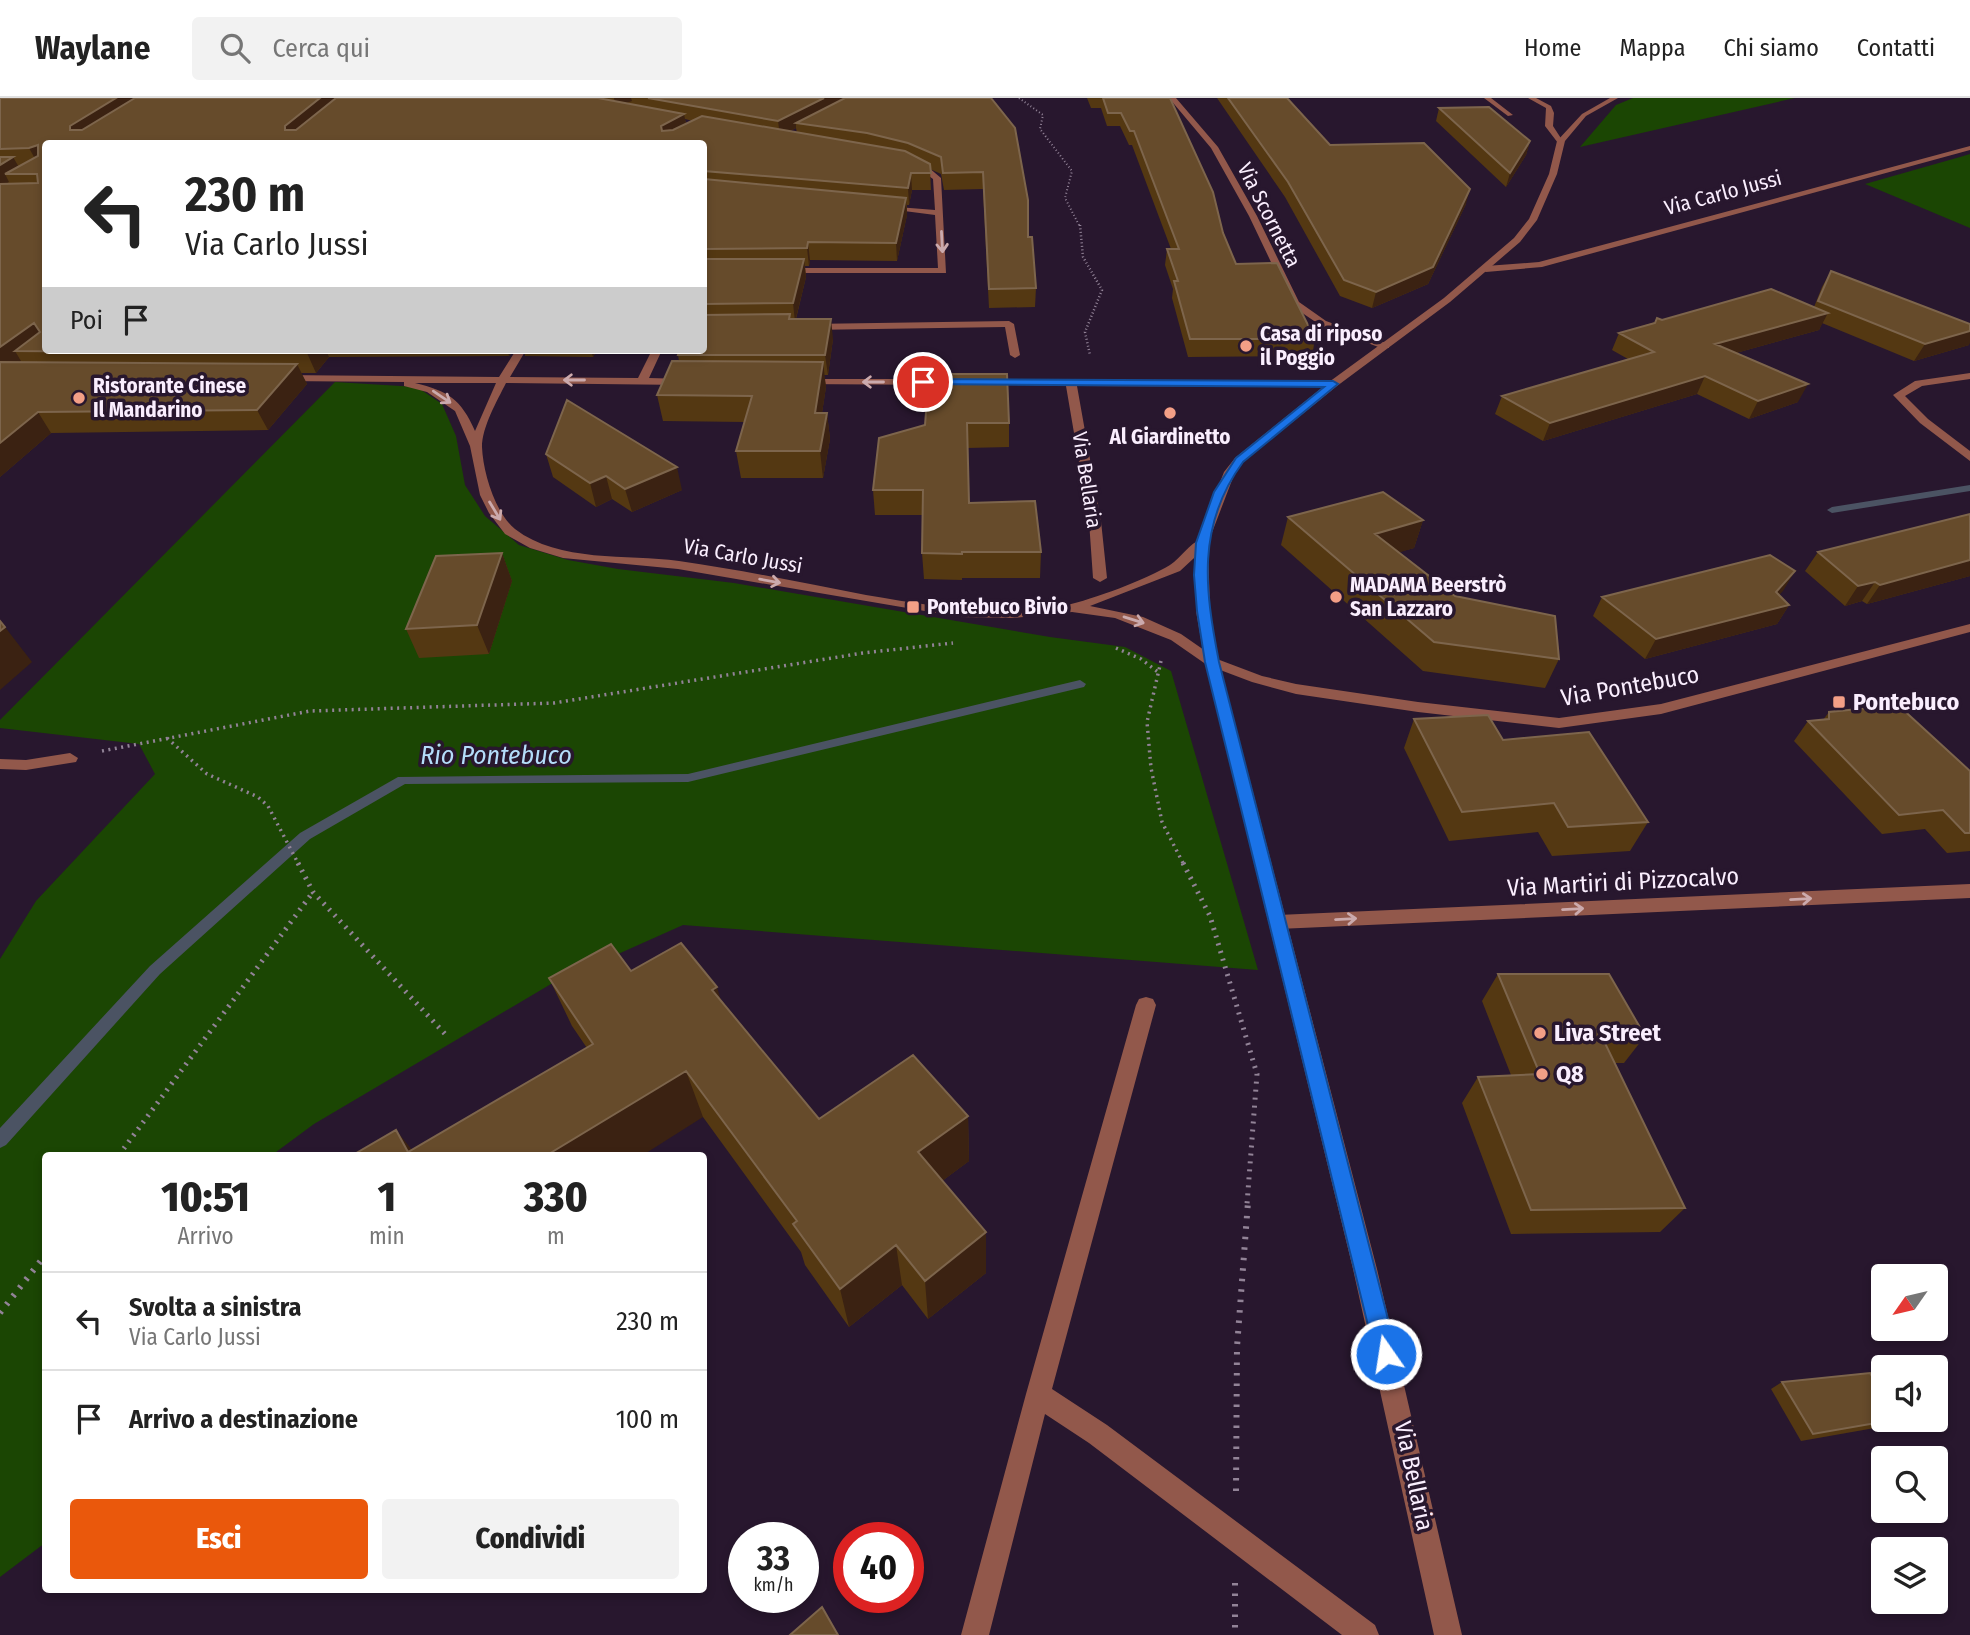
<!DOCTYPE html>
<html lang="it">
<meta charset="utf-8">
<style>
:root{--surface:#fff;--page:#f2f2f2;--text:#222;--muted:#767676;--line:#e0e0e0;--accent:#ea580c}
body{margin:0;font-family:"Fira Sans Condensed",sans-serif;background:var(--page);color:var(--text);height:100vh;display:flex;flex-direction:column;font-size:26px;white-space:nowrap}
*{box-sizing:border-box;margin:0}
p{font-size:23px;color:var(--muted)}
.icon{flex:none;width:38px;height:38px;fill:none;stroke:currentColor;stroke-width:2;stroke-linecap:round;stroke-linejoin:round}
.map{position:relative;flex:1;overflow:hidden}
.details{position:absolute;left:42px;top:1054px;width:665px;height:441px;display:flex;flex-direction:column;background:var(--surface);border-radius:7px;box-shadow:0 4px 10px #0003}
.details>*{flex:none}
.guide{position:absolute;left:42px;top:42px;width:665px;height:214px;border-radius:7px;box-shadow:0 4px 10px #0003;background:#fff;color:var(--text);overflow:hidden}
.needle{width:46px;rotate:236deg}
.buttons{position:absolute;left:1871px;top:1166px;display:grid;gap:14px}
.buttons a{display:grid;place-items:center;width:77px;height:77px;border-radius:7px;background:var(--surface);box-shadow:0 4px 10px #0003;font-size:35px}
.speed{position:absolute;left:728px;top:1424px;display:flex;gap:14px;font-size:35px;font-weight:700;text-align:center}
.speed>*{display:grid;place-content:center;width:91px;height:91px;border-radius:50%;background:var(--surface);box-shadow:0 4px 10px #0003;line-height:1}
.speed small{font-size:18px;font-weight:400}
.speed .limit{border:10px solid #d22;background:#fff;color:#111}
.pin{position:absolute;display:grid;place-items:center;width:60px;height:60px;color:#fff;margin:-30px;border:4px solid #fff;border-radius:50%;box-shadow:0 2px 7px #0007}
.me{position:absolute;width:77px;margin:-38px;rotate:347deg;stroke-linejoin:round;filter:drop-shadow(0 0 5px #0008)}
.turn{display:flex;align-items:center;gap:24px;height:147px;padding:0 28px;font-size:32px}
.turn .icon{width:91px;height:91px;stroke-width:2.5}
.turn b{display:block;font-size:49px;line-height:60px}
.then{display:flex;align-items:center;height:66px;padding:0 28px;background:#0003;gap:14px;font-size:26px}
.eta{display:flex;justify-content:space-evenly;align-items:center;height:119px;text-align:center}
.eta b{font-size:42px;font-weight:800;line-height:49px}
.button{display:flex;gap:14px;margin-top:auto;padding:14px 28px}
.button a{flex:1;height:80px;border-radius:7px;background:var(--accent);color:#fff;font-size:28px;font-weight:800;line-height:80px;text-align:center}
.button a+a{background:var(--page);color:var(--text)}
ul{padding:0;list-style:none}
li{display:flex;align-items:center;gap:21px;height:98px;padding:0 28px;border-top:2px solid var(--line)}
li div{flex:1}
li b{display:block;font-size:26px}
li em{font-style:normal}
header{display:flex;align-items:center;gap:42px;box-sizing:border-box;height:98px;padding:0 35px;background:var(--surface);border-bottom:2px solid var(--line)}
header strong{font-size:33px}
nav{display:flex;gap:38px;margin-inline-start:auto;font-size:24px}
.search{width:490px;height:63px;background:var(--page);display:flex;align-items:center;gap:18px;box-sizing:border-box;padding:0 24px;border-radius:7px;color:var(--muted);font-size:26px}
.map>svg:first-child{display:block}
</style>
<header>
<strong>Waylane</strong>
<div class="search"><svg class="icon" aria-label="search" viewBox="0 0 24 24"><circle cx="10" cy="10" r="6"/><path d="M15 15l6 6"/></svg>Cerca qui</div>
<nav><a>Home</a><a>Mappa</a><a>Chi siamo</a><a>Contatti</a></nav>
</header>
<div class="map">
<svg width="1970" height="1537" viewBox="0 0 1970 1537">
<rect width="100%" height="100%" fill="#28172e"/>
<path fill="#1b4603" d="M1633 0H1795L1580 49 1616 7Z
M1970 56V130L1865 86 1960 59Z
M335 284 417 289 442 306 456 338 465 387 485 418 519 447 568 462 618 471 734 485 1050 539 1125 549 1171 573 1258 872 683 827 551 886 314 1026 272 1057H46L45 1445 0 1479V861L36 803 155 676 139 646 0 630V622Z"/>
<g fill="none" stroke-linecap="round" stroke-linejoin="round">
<path fill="#4b5363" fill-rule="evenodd" d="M1970 387V393L1832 415 1827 412 1832 409Z
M1080 582 1086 586 1084 589 688 684 405 686 310 741 160 876 6 1047 0 1050V1030L150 868 300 735 398 679 688 676Z"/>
<path stroke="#928397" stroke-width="2" stroke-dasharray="1 2.5" stroke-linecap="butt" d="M1019 0 1043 17 1040 31 1072 73 1065 100 1080 129"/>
<path stroke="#928397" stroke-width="2.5" stroke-dasharray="1 2.5" stroke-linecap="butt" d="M1080 127 1083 159 1102 192 1085 234 1090 257"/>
<path stroke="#928397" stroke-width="3.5" stroke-dasharray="2 4.5" stroke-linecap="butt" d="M1116 550 1141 561 1158 574
M1161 563 1147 624 1151 670 1162 724 1184 767
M167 640 207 676 258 699 268 708 299 767
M102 653 310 613 554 605 863 555 953 545"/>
<path stroke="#928397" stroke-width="5" stroke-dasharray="2 6" stroke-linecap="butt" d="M298 765 313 794 446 937
M1183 765 1210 818 1257 976 1247 1106
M119 1057 313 794"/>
<path stroke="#928397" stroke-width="6" stroke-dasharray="2.5 8" stroke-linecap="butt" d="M0 1215 46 1156
M1236 1393 1237 1249 1248 1104
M1235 1485V1537"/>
<path fill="#92584b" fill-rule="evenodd" d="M1146 899 1153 901 1156 907 1052 1291 1107 1327 1375 1527 1379 1537H1342L1089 1345 1045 1316 989 1537H961L1026 1296 1136 907 1139 901Z"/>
<path fill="#92584b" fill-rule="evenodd" d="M1169 0H1176L1218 49 1257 118 1299 204 1326 223 1389 246V250H1381L1320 227 1292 208 1249 118 1211 50Z
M1484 0H1491L1513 17 1508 18Z
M1528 0H1536L1551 8 1554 15 1553 28 1564 45H1558L1545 28 1546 10Z
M1970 48V52L1542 169 1486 174 1481 171 1486 168 1539 164Z
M906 63 928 69 941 80 946 175H779L777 173 782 170H938L935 117 881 110 885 108 935 112 933 81 922 73 906 67Z
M1009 223 1014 226 1020 257 1015 260 1010 257 1005 229 810 232 805 229 810 226Z
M516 252H526L510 279 638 280 652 252H662L649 280 686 281 691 284 686 287 506 285C497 303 482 329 482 349 483 374 495 415 515 431 559 465 627 456 679 463 742 472 804 485 866 497 931 508 1001 520 1066 507 1092 502 1147 481 1170 467 1181 460 1189 445 1202 441L1207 442V448L1180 473 1090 508 1143 519 1181 536 1217 561 1262 578 1296 586 1418 604 1559 620 1661 606 1970 526V534L1661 616 1559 630 1418 614 1296 596 1252 584 1207 567 1171 542 1115 520 1072 514 1014 520 960 519 678 471 563 460 530 450 505 436 489 415 480 397 470 348 455 313 427 294 404 288V284L280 283 275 280 280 277 499 279ZM415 285H496L475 333C461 301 448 293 415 285Z
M1970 275V281L1922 288 1905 298 1928 321 1970 353V363L1920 325 1893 297 1915 283Z
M801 281H952L957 284 952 287 797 286 796 284Z
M983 281 1333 283 1338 286 1333 289 1077 288 1101 423 1107 480 1100 484 1093 480 1089 423 1066 288 979 286V282Z
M70 655 78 660 76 664 26 672 0 671V661L26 662Z
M1970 786V800L1278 831 1272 829 1269 824 1272 819 1278 817Z"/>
<path fill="#92584b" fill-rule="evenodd" d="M1610 0H1618L1586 18 1565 43 1557 76 1537 122 1520 144 1450 204 1337 288 1243 364 1234 377 1208 445 1210 513 1219 564 1377 1171 1462 1537H1434L1353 1171 1205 564 1196 513V445L1224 374 1235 360 1329 284 1444 200 1514 140 1529 121 1549 76 1557 43 1582 16Z"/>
</g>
<path fill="#543812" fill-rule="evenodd" d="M0 0H991L1028 139 1036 190 1035 209 989 210 983 91 944 92 941 76 930 71 931 92H912L909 107H907V117L897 163 810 162 809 168H805L806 179 796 221 833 241 828 277H824L826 289 822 315H827L830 341 823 380H741L736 353 745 324 663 323 657 297 679 263 678 257 704 252V46L46 252H514L509 258 329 259 316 275H301L307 286 268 332 51 335 0 379ZM685 21 693 23 686 26ZM796 30 797 35 790 33Z
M1087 0H1170L1236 166 1315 241 1312 258 1188 259 1172 200 1173 191 1165 167 1167 151H1171L1132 47H1129L1120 28H1107L1101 10H1091Z
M1217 0H1287L1330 47 1466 106 1428 186 1372 210 1340 198 1285 99Z
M1439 10 1530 43 1526 57 1506 89 1436 23Z
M1831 173 1969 247 1914 263 1822 225 1819 232 1736 255 1798 304 1749 321 1697 296 1543 343 1495 316 1502 298 1628 261 1612 252 1619 235 1662 222 1814 209 1822 189Z
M524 252H597L593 259 525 258Z
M929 276 1009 325V349L967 350 969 405 1041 454 1040 480H962V482L924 481 922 455 923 417H875L873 392 925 327Z
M546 356 682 392 632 414 612 401 596 409 553 379Z
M1970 416V478L1867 506 1862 503 1845 508 1805 473 1818 454Z
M1288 419 1423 422 1414 450 1399 454 1455 498 1559 561 1545 590 1423 573 1281 447Z
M502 455 512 483 489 556 419 560 406 531Z
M1795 473 1779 497 1789 507 1777 526 1645 561 1593 518 1602 499Z
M1829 614 1970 673V753L1947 755 1925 731 1882 736 1794 643 1808 623 1823 622Z
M1414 621 1503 642 1648 724 1630 753 1552 758 1538 734 1449 743 1404 650Z
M631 873 721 902 819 1021 968 1018 969 1063 942 1083 986 1134V1175L928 1221 902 1187 849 1229 805 1167 801 1154 703 1019 412 1052 587 950 572 928 549 880Z
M1498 876 1645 938 1624 965H1615L1685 1110 1660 1134 1511 1136 1462 1005 1478 979 1511 977 1482 903Z
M1782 1284 1899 1321 1886 1328 1801 1343 1771 1291Z"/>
<path fill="#3b2212" d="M116 0H148L78 46 70 32V28Z
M320 0H344L291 44 285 32V28Z
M614 0H631L632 3 616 9Z
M824 0H856L796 25V30L780 38 778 23Z
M684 16 687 31 664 44 661 28Z
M1530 43 1526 57 1506 89 1510 75Z
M38 47V66L29 50Z
M13 59 23 76H5L9 84 0 90V67Z
M911 75 912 92 909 107 908 90Z
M1470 91 1466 106 1428 186 1372 210 1376 194Z
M906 100 907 117 897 163 896 145Z
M808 144 810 162 809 168 807 150Z
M804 161 806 179 795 224 793 205Z
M1828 215 1819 232 1707 263 1715 246Z
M831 221 833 241 828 277 825 257Z
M34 225 46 243 15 253 21 263 7 273 0 274V249Z
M1970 233V245L1969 247 1914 263 1925 246Z
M310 252H326L329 259 316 275 307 255Z
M507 252H514L509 258Z
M591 252H597L593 259Z
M823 264 826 289 818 341 815 315Z
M297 266 307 286 268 332 257 312Z
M1705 278 1697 296 1543 343 1550 325Z
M1808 286 1798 304 1749 321 1758 303Z
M38 314 51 335 0 379V345Z
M827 315 830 341 823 380 820 353Z
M677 369 682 392 632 414 625 391Z
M606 378 612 401 596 409 590 385Z
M1423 422 1414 450 1367 464 1375 436Z
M502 455 512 483 489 556 477 527Z
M1970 462V478L1867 506 1880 487Z
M1795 473 1783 493 1764 513 1776 494Z
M1875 484 1862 503 1845 508 1858 488Z
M1789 507 1777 526 1645 561 1656 541Z
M5 529 32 564 0 592V533Z
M717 889 731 937 712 892Z
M686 973 703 1019 643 1057H547Z
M968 1018 969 1063 922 1098 918 1054Z
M396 1032 416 1057 408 1054Z
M986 1134V1175L928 1221 925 1183Z
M896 1147 902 1187 849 1229 840 1191Z"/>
<path fill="#664b2b" stroke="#7d654c" stroke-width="2" d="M0 0H116L70 28V32H82L135 0H320L285 28V32H296L336 0H598L684 16 661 28 662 33 673 32 702 18 905 53 930 66 931 75H911L908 90 704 73V46H46V252H310L307 255 15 253 40 234 34 225 0 249V86L38 85 37 76H5L38 58V47L29 50 0 51Z
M648 0H824L778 23Z
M845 0H991L1015 30 1028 102V139H1032L1036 190 989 191 983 74 943 75 941 59 908 45 867 35 796 25Z
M1103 0H1170L1213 94 1223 135 1236 166 1277 165 1315 241H1190L1174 183H1178L1167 151H1179L1134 33H1130L1121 15H1108Z
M1228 0H1287L1330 47 1424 45 1470 91 1433 169 1376 194 1344 182 1288 84Z
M1489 9 1530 43 1510 75 1439 10Z
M0 59H13L0 67Z
M704 81 906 100 896 145 808 144 807 150 704 151Z
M704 161H804L793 205 704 206V195L705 190H704Z
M1831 173 1970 226V233L1925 246 1818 203Z
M1771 191 1828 215 1715 246 1808 286 1758 303 1705 278 1550 325 1502 298 1654 254 1619 235 1655 225 1657 220 1662 222Z
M790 216 789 221H831L825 257H678L680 252H704V217Z
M672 263 823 264 815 315H827L820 353H736L752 298 657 297Z
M0 264 297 266 257 312 38 314 0 345Z
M929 276H1007L1009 325H967L969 405 1035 403 1041 454H962V456L922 455 923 392H873L879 340 925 327Z
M567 302 677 369 625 391 606 378 590 385 546 356Z
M1383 394 1423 422 1375 436 1455 498 1555 518 1559 561 1434 544 1288 419Z
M1970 416V462L1880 487 1875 484 1858 488 1818 454Z
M502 455 477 527 406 531 436 458Z
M1770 457 1795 473 1776 494 1789 507 1656 541 1602 499Z
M0 523 5 529 0 533Z
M1898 607 1970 673V735H1965L1943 712 1899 717 1808 623 1829 621V614Z
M1488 617 1503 642 1589 634 1648 724 1568 729 1554 705 1462 714 1414 621Z
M681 845 717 889 712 892 819 1021 913 957 968 1018 918 1054 986 1134 925 1183 896 1147 840 1191 793 1126 797 1123 686 973 547 1057H353L396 1032 408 1054 593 946 549 880 611 846 631 873Z
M1498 876H1609L1645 938 1602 939 1685 1110 1531 1112 1478 979 1540 976Z
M1870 1275 1883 1296V1321H1899L1813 1336 1782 1284Z
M822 1509 838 1537H790Z"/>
<defs><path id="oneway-shaft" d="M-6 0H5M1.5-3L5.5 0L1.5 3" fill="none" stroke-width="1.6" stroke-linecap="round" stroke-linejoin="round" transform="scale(1.75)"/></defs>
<g stroke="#cbaaad">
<use href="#oneway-shaft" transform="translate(942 144) rotate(87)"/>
<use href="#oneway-shaft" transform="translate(574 282) rotate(-180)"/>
<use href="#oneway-shaft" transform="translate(873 284) rotate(-180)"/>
<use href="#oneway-shaft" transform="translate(442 299) rotate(34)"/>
<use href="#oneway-shaft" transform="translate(495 413) rotate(59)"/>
<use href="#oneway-shaft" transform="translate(770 483) rotate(10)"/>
<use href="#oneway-shaft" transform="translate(1134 522) rotate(17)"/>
<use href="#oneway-shaft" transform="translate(1801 801) rotate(-3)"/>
<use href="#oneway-shaft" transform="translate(1573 811) rotate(-3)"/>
<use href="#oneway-shaft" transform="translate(1346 821) rotate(-3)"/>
</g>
<path fill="#1a73e8" stroke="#114b97" stroke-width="2" d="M923 281 1333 283 1338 286 1243 364C1196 428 1205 492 1219 564L1397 1256 1394 1264 1386 1267 1378 1264 1375 1256 1205 564 1197 513 1194 477 1196 445 1214 394 1236 360 1324 289 920 286V282Z"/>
<g fill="#f39f86" stroke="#28172e" stroke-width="2.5">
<circle cx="1246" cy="248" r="7"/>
<circle cx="79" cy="300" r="7"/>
<circle cx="1170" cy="315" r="7"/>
<circle cx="1336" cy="499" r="7"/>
<rect x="906" y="502" width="14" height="14" rx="3.5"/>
<rect x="1832" y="597" width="14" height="14" rx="3.5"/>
<circle cx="1540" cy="935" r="7"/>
<circle cx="1542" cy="976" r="7"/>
</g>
<g text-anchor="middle" stroke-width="7" stroke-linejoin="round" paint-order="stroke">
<g font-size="21" fill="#faeefe" stroke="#28172e">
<text transform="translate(1723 95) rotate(-15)" y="7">Via Carlo Jussi</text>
<text transform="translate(1269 117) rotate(63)" y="7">Via Scornetta</text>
<text transform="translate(1087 382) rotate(81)" y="7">Via Bellaria</text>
<text transform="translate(743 458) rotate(10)" y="7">Via Carlo Jussi</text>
</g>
<g font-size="21" font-weight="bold" fill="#faeefe" stroke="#28172e" text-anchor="start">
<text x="1260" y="243">Casa di riposo<tspan x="1260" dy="24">il Poggio</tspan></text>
<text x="93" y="295">Ristorante Cinese<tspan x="93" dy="24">Il Mandarino</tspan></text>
<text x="1170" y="346" text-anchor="middle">Al Giardinetto</text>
<text x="1350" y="494">MADAMA Beerstrò<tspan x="1350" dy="24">San Lazzaro</tspan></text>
<text x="927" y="516">Pontebuco Bivio</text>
</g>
<g font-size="24" fill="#faeefe" stroke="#28172e">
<text transform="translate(1630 588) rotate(-10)" y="8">Via Pontebuco</text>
<text transform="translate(1623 784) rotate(-3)" y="8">Via Martiri di Pizzocalvo</text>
<text transform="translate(1414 1378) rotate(78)" y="8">Via Bellaria</text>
</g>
<g font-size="24" font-weight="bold" fill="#faeefe" stroke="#28172e" text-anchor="start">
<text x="1853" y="612">Pontebuco</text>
<text x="1554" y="943">Liva Street</text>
<text x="1556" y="984">Q8</text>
</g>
<g font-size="26" font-style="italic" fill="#b4ddfa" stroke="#28172e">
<text x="496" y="666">Rio Pontebuco</text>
</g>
</g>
</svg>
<div class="buttons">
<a><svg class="needle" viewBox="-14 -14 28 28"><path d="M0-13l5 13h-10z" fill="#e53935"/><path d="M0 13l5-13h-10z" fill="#767676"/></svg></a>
<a><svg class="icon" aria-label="sound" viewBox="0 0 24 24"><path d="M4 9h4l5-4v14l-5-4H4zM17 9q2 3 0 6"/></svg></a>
<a><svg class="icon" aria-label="search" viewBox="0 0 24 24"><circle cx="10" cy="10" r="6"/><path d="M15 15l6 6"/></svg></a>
<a><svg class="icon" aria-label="layers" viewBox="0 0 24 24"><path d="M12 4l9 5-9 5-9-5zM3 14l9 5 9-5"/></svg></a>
</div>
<div class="speed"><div>33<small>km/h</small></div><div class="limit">40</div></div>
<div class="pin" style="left:923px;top:284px;background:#d93025"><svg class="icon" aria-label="arrive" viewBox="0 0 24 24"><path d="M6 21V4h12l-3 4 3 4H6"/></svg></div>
<svg class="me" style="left:1386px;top:1256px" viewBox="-20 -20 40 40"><circle r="17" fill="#1a73e8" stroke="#fff" stroke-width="3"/><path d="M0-11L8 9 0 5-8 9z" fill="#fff"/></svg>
<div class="guide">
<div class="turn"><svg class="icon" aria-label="left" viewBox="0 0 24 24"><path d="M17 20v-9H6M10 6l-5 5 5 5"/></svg><div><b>230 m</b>Via Carlo Jussi</div></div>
<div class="then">Poi<svg class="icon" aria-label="arrive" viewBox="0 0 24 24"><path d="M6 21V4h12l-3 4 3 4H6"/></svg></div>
</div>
<section class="details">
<div class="eta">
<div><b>10:51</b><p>Arrivo</p></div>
<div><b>1</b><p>min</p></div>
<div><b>330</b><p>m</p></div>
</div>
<ul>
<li><svg class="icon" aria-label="left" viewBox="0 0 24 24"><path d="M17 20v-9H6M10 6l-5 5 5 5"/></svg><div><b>Svolta a sinistra</b><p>Via Carlo Jussi</p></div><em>230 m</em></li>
<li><svg class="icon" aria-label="arrive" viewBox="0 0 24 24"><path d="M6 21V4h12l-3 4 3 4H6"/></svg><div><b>Arrivo a destinazione</b></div><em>100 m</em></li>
</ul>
<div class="button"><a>Esci</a><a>Condividi</a></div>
</section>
</div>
